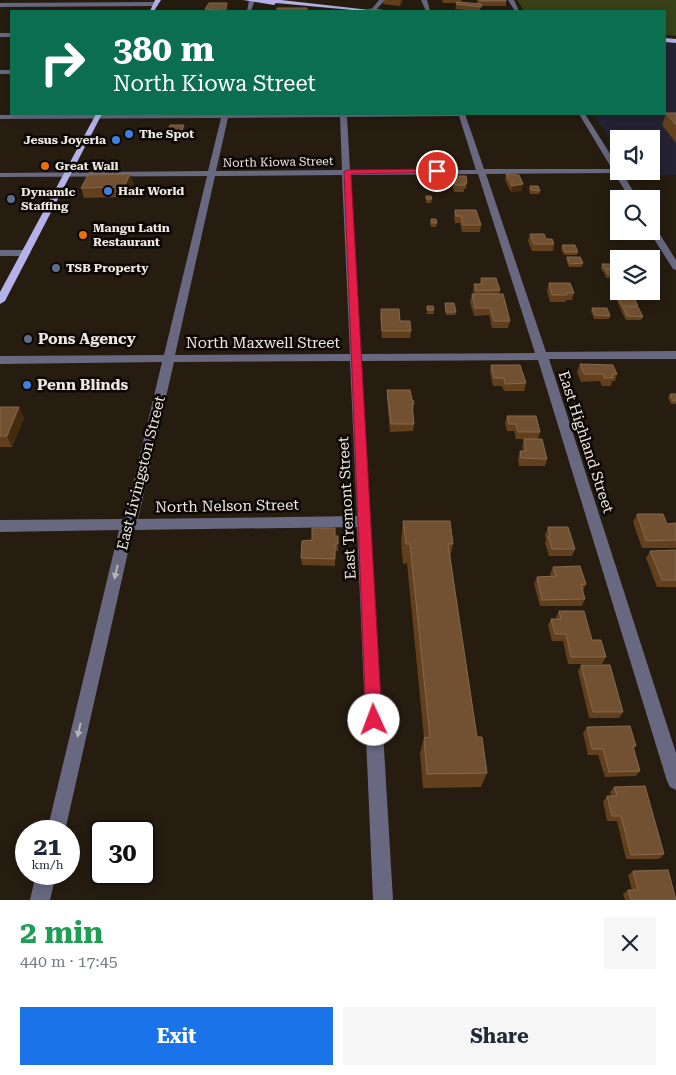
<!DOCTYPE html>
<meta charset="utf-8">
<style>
:root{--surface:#fff;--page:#f6f6f7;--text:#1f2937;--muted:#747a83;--accent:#1a73e8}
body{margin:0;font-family:"Roboto Serif",serif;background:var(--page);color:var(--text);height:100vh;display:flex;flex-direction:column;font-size:19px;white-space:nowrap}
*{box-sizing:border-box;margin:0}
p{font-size:16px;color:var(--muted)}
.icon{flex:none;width:28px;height:28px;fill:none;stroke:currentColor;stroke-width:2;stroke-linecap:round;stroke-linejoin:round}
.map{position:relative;height:900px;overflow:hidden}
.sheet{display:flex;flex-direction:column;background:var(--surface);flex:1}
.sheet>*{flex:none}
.top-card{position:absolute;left:10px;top:10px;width:656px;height:105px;border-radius:0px;box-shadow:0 2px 12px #0003;background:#0b6e4f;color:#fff;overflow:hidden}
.tools{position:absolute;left:610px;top:130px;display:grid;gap:10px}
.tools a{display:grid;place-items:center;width:50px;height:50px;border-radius:0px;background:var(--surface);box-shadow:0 2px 12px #0003;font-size:25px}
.speed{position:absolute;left:15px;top:820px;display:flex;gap:10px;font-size:25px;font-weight:700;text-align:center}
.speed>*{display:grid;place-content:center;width:65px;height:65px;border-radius:50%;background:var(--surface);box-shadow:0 2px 12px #0003;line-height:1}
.speed small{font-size:12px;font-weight:400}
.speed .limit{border:2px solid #111;border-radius:8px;background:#fff;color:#111}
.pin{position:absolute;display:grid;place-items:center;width:42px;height:42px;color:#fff;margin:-21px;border:2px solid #fff;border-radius:50%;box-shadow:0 1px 5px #0007}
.me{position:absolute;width:55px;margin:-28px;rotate:358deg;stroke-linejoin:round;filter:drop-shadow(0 0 4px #0008)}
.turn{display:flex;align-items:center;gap:18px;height:105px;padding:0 20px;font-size:22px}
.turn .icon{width:65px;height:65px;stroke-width:2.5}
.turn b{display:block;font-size:35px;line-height:42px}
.round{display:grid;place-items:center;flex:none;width:52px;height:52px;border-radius:0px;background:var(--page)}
.summary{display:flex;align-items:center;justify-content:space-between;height:85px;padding:0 20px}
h1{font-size:30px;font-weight:700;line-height:38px;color:#1e9e55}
.button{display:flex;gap:10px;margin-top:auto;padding:10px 20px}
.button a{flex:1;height:58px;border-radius:0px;background:var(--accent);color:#fff;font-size:20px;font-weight:700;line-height:58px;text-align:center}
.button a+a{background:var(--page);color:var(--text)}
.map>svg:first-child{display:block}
</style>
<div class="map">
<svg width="676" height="900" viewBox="0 0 676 900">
<rect width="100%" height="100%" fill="#261c10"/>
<path fill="#252333" d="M665 42 676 43V175H632L630 171H651V139H619V154L593 114H665Z"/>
<path fill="#394116" d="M517 0H676V36L665 35V11H524Z"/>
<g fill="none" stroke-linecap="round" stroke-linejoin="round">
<path fill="#686881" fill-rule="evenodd" d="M249 0H255L251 11H247Z
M379 0H385L375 11H370Z
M421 0H427L430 11H426Z
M508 0H514L519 11H515Z
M0 3 155 2 158 4 155 6 0 7Z
M0 33H11V37H0Z
M0 70H11V74H0Z
M465 114 484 169H612L579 114H585L619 168V171H621L638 199H630L614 173 486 174 546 352 676 351V359H549L676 753V790L670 787 667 781 538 360 361 361 393 900H373L357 527 133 530 65 831H47L119 530 0 532V520L124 519 126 514 162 362 0 364V356L164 355 207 176 0 177V173L208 171 221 118 0 119V115ZM459 116 476 170H350L347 117ZM340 117 342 170 216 171 228 118ZM478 174 535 353 361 354 350 175ZM342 175 350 354 175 355 215 176ZM350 361 357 516 138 519 174 362Z
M651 224 654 225 676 260V270L673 269 649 231H651Z
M0 250H26L31 253 26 256H0Z
M36 874H56L50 900H30Z"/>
<path fill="#b4b2e8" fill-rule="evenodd" d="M155 0H161L154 11H150Z
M243 0H281L379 11H363L276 3 274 5Z
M665 38 676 39V43L665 42Z
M96 114H102L5 301 0 304V292Z"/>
</g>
<path fill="#62401d" d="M384 0H403V1L400 6 383 4Z
M442 0H462L461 2 478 4 477 0H506V6H481L480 11H475L455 9 457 3H443Z
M228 8 227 11H206L205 9Z
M666 113H676V143L662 125Z
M185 131 182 139H169L167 133Z
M130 174 133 184 126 197 84 198 81 188Z
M506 174 523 184 521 191 511 192 505 180Z
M453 176 467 183 466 189H464V192H454L452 183Z
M530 186 540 191 539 194H530L529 189Z
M426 196 432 199 431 203H426Z
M455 210 481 225 480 232H462L460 223H455L454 217Z
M431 219 437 223 436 227H431L430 223Z
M530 234 546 239 554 244 553 251H532L528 241Z
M562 245 578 252 577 255H564L561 249Z
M567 257 583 263 582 267H569L566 260Z
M602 264 616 268 615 269 619 274 618 278H606L604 273V272H603L601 268Z
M481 278 500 290 499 294 510 321 508 328H492L489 315 474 316 470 302 472 294H474L473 291 474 284H480Z
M549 283 574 293 572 300H566L565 302H550L547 291Z
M618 298 638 306 637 307 643 317 641 320H626L621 311 622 310H621L617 301Z
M445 303 456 312 455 315H446L445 307Z
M427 306 434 310V314H427Z
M592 308 610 316 609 319H594L591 311Z
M381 309 411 331 410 338H382L380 317Z
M580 364 617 374 615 381H612L611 386H602L600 381 581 382 577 372Z
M491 365 526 383 524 391H504L502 386H493L490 372Z
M387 390 412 400 414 404 413 412 414 424 413 431 390 432 387 398Z
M670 394H676V404H671L668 398Z
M0 407H19L24 418 12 447H0Z
M507 416 540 432 538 439 547 459 545 466H519L518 458 520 451H523L522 447 524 439H516L514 431H507L505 423Z
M637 514 667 524 676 523V548H642L633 522Z
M403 521 453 544 450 558 477 737 487 773 481 787 423 788 420 753 424 738 407 563 403 564 401 541Z
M548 527 575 549 572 556H549L545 543 546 540 545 535Z
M335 536H338V551H335V566L302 565 301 558 312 540Z
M676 550V587H657L646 558 650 551Z
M553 567 586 584 583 591 585 599 582 606H540L534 584 537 577 551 576 550 574Z
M559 611 592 640 606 657 602 664H568L563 641H552L548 625 551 619H557L556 617Z
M581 665 623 712 619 718H589L578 671Z
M587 727 636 746 633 749 640 771 636 776 605 777 598 755H588L583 733Z
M614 787 664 854 659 859H626L617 821H607L603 802 607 796H611L610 792Z
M633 871 676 900H625L623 894 628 890H632L628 875Z"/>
<path fill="#442a0f" d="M401 0H403V1L400 6Z
M227 3 228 8 227 11H225Z
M184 125 185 131 182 139 181 133Z
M130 174 133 184 126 197 124 187Z
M523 184 521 191 511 192 512 186Z
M19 407 24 418 12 447 7 436Z"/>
<path fill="#715132" stroke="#85694d" d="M479 0H506V1H480Z
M457 2 482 4 481 7 456 4Z
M209 3H227L225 11 205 9Z
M277 8H307V11H277Z
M369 9 382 10V11H369Z
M666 113H676V125Z
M170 125H184L181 133H167Z
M130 174 124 187 81 188 88 175Z
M506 174 519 175 523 184 512 186Z
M453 176H466L467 183H464L465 185H455Z
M530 186H538L540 191 531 190Z
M426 196H431L432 199H426Z
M455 210H476L481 225H463L461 216H456Z
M431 219H436L437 223H432Z
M530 234H544L546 239H552L554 244H534Z
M562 245H575L578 252H565Z
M567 257H580L583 263 570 264Z
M602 264H613L616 268 604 269Z
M616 269 619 274H608L605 270Z
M481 278H496L500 290 476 291 474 284H482Z
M549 283H570L574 293H566L567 295H552Z
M472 294H503L510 321H494L490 308H475Z
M618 298H634L638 306H622Z
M445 303H454L456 312H446Z
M427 306H433L434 310H427Z
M623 307H638L643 317 627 316Z
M592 308H607L610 316 595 315Z
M381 309H399L400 321H410L411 331H382Z
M580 364 613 365 617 374H612L613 378H604L603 374H584Z
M491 365H520L526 383 505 384 504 378H494Z
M387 390H410L412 400H413L414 404H412L414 424H391Z
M670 394H676V401H673Z
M0 407H19L7 436H0Z
M507 416H536L540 432H518L516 424H509Z
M524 439H542L547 459 521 458 520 451H526Z
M637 514H663L667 524 676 523V540L646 541Z
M403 521H450L453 544H448L477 737H482L487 773 427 774 424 738 430 737 410 544H406Z
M548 527H568L575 549H552L548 536H550Z
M312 528H335V536H338V544H335V559L301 558 302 541 312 540Z
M676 550V580H662L650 551Z
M580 566 586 584 581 585 585 599 542 600 537 577 556 576 553 567Z
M559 611H584L592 640H601L606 657H571L566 634H555L551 619H561Z
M581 665H610L623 712H593Z
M630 726 636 746H633L640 771 609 772 603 749H592L587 727Z
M645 786 664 854 631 855 621 816H612L607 796H617L614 787Z
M668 870 676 900H631L628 890H638L633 871Z"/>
<defs><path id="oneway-solid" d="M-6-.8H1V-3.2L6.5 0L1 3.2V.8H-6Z" transform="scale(1.25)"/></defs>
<g fill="#b8b4b9">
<use href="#oneway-solid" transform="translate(116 572) rotate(103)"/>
<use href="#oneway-solid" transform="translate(79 730) rotate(103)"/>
</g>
<path fill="#e11d48" stroke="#92132f" d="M437 169 441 171 440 172 351 174 382 720 379 725 374 728 369 725 366 720 344 172 347 170Z"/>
<g fill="#3f7fe0" stroke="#0b0704" stroke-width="2">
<circle cx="129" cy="134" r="5"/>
<circle cx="116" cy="140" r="5"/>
<circle cx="108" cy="191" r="5"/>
<circle cx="27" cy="385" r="5"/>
</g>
<g fill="#e8710a" stroke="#0b0704" stroke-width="2">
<circle cx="45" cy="166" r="5"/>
<circle cx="83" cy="235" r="5"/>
</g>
<g fill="#5c6f8a" stroke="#0b0704" stroke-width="2">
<circle cx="11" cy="199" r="5"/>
<circle cx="56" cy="268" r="5"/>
<circle cx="28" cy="339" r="5"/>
</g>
<g text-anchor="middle" stroke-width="5" stroke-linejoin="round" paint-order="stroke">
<g font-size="12" font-weight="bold" fill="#ede6de" stroke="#0b0704" text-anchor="start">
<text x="139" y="138">The Spot</text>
<text x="106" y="144" text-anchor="end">Jesus Joyeria</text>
<text x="55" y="170">Great Wall</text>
<text x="118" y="195">Hair World</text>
<text x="21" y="196">Dynamic<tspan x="21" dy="14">Staffing</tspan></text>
<text x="93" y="232">Mangu Latin<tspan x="93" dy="14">Restaurant</tspan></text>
<text x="66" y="272">TSB Property</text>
</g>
<g font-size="12" fill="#ede6de" stroke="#0b0704">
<text transform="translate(278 162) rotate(-1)" y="4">North Kiowa Street</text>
</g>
<g font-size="15" font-weight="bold" fill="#ede6de" stroke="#0b0704" text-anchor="start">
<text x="38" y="344">Pons Agency</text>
<text x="37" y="390">Penn Blinds</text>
</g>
<g font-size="15" fill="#ede6de" stroke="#0b0704">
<text x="263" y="348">North Maxwell Street</text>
<text transform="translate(586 442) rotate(72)" y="5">East Highland Street</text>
<text transform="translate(141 473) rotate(-76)" y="5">East Livingston Street</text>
<text transform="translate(227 506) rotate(-1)" y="5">North Nelson Street</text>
<text transform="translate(347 508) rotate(-93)" y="5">East Tremont Street</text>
</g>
</g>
</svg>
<div class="tools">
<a><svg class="icon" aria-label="sound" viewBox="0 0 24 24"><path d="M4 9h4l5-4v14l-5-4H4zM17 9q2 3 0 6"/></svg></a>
<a><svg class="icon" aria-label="search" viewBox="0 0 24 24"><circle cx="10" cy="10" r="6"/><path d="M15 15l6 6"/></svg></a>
<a><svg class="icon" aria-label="layers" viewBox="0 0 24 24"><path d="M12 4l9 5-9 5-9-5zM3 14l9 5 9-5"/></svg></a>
</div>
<div class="speed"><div>21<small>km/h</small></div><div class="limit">30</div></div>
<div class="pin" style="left:437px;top:171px;background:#d93025"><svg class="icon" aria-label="arrive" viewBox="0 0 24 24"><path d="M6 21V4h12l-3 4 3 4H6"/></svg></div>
<svg class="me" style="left:374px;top:720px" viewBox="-20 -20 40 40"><circle r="19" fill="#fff"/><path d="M0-13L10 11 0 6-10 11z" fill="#e11d48"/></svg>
<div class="top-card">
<div class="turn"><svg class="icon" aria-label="right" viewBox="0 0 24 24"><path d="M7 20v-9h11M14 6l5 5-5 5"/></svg><div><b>380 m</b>North Kiowa Street</div></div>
</div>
</div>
<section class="sheet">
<div class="summary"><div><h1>2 min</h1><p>440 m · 17:45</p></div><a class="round"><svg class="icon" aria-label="close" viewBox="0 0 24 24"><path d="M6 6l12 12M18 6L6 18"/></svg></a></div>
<div class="button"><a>Exit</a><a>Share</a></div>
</section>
